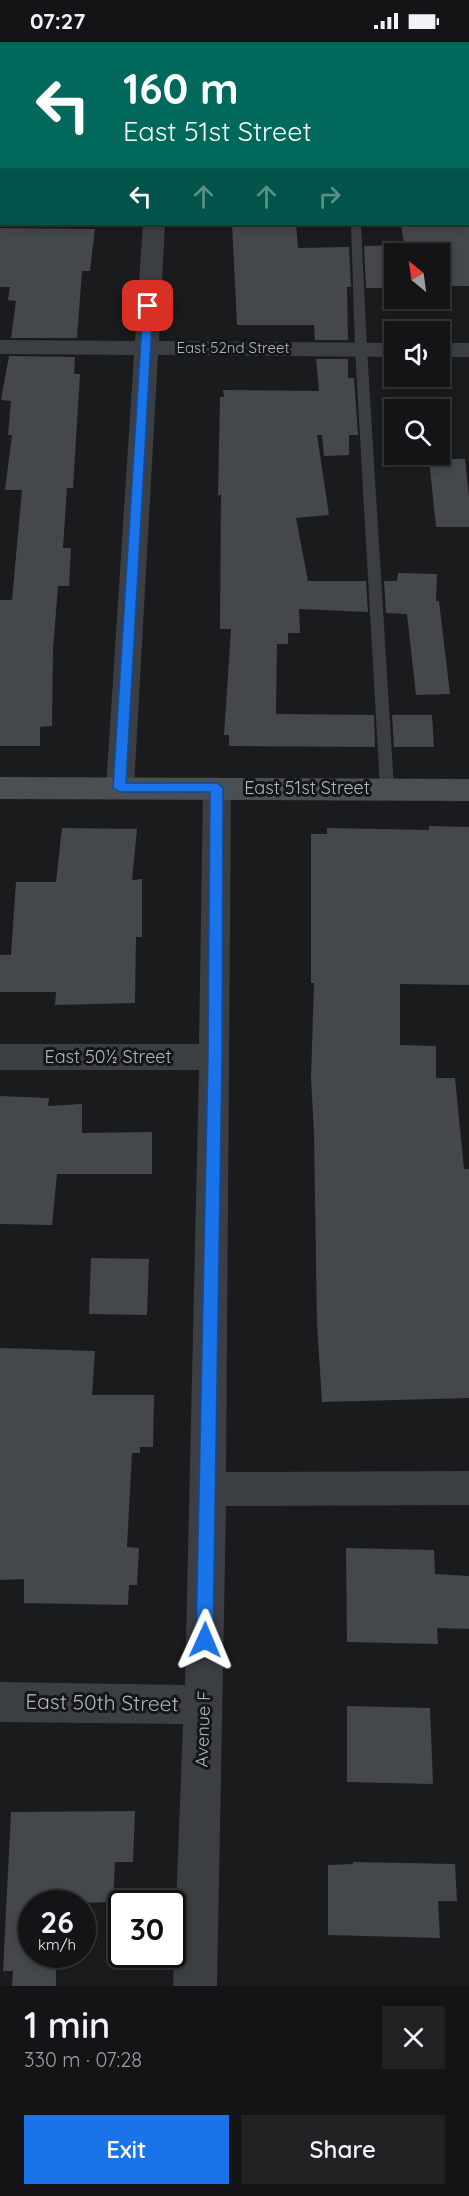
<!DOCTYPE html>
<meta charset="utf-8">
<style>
:root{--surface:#141416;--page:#212123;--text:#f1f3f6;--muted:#9d9ea1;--line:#333335;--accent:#1a73e8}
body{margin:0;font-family:Quicksand,sans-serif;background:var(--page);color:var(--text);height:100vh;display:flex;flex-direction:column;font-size:22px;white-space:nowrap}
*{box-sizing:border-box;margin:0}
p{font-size:20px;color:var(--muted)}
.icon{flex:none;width:33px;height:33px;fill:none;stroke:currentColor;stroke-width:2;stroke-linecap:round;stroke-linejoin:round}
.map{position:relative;height:1944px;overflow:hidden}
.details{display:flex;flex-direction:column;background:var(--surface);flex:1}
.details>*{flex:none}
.banner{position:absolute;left:0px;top:0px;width:470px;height:183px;box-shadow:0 3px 9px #0003,0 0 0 2px var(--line);background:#00695c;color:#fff;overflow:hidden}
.needle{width:39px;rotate:331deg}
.buttons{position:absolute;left:384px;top:201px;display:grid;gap:12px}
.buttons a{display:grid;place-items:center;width:66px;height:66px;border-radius:0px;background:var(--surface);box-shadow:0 3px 9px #0003,0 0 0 2px var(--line);font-size:30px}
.speed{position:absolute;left:18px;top:1848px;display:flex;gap:12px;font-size:30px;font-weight:700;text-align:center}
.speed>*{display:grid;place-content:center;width:78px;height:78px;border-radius:50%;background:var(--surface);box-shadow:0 3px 9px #0003,0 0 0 2px var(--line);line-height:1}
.speed small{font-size:15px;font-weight:400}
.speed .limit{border:3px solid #111;border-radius:9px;background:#fff;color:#111}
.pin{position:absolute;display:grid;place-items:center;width:51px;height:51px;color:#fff;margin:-26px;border-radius:12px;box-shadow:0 3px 9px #0006}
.me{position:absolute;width:66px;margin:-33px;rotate:1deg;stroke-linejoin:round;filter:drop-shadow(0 0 4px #0008)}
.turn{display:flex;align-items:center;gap:21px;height:126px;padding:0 24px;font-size:27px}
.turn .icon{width:78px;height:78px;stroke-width:2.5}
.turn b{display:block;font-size:42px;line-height:51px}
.lanes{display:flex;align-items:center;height:57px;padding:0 24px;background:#0003;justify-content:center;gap:30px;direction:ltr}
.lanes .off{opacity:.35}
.round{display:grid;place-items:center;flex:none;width:63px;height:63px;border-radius:0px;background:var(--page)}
.headline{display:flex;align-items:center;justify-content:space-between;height:102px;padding:0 24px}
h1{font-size:36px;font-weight:600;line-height:45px}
.action{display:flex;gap:12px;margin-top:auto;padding:12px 24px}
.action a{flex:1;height:69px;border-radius:0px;background:var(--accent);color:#fff;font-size:24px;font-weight:600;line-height:69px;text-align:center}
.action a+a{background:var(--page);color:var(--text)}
.status{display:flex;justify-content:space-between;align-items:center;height:42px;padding:0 30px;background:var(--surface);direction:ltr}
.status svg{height:16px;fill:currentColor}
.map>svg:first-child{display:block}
</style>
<div class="status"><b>07:27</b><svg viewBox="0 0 49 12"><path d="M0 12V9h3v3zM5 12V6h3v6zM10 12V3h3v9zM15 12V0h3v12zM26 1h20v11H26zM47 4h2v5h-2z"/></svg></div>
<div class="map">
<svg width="469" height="1944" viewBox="0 0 469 1944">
<rect width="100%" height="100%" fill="#1a1b1d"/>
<path fill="#44484a" d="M232 182H296L298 206 349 205 351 245H347L348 298H315L314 283H237Z
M401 182H469V244H440V212H394V246H366L364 204 404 203Z
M0 186 95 187 90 229H82L77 296H11L16 259 8 258 10 245H0Z
M9 314 75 315 74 332H80L73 446H67L63 506H71L69 544H58L53 608 52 684 40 685V704H0V558H12L22 448H5L12 393H8L11 359 1 358Z
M316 317H348V336H354L358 393H349V413L324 414 322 393H317L329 473 296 476 308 539H366L368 570 299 567 300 591H288V602H277L276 672 374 673 375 705 229 704V693H224L231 587H220L221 453H218L220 355H224L223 348 319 349Z
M429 417H465L469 455V485H436Z
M398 531 437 532 436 559H439L450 652 416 653 407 572 386 571 384 539H397Z
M392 673H432L434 705H394Z
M429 784 469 785V943L400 942V1003L436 1004V1036H455L464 1127H469V1356L322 1360 317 1282 314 1091 311 1036 314 941H311V792H327V786L429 788Z
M62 786 137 787 132 838 142 837V895H136L135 961 55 963 56 950H0V913H11L16 840H56Z
M0 1054 49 1056 48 1064 82 1062V1091L152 1090V1132H57L52 1183 0 1182Z
M91 1216 149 1217 147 1273 89 1272Z
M0 1306 95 1309 92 1353H154L153 1405H140V1411H132L127 1505 139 1506 137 1543H129L128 1563 24 1561V1537L0 1538Z
M346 1506 434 1508 435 1532 469 1534V1587L437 1586 438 1602 347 1600Z
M347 1664 430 1666 433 1742 347 1740Z
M135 1769 133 1820H115L113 1860 32 1862V1912H56V1944H12L13 1929H3L11 1770Z
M353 1820 455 1822 457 1859H438L440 1896 328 1893V1823L353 1822Z"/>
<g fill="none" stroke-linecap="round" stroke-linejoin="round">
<path fill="#3b3f43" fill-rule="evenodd" d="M56 0H66V2H57Z
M109 0H119V2H110Z
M344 0H354V2H344Z
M351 182H361L367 307 394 746 387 751 380 746 355 307Z"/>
<path fill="#3b3f43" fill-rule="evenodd" d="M143 182H165L159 299 394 301V315L158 313 134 746 130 753 120 756 110 753 106 746 134 313 0 312V298L135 299Z
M440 301H469V315H440Z
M217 736 227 739 231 746 226 1430 469 1429V1463L226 1464 217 1944H173L183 1682 0 1680V1640L185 1643 199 1028H0V1002H199L203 746 207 739Z"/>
<path fill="#494f53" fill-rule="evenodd" d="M156 0H176V2H156Z
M460 0H469V10L468 2H459Z
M0 29H2L0 42Z
M0 735 469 737V759L0 757Z"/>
</g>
<path fill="#1a73e8" stroke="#114b97" stroke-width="1.5" d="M148 261 153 264 126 741H217L223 746 222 1015 213 1598 211 1604 205 1606 199 1604 196 1598 208 1015 210 750H120L113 746 143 264Z"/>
<g text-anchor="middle" stroke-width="6" stroke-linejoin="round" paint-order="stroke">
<g font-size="15" fill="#acb8be" stroke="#151618">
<text x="233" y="311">East 52nd Street</text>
</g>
<g font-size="18" fill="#acb8be" stroke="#151618">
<text x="307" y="752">East 51st Street</text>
<text x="108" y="1021">East 50½ Street</text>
<text transform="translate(203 1687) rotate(-88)" y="6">Avenue F</text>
</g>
<g font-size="21" fill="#acb8be" stroke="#151618">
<text transform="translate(102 1661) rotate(1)" y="7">East 50th Street</text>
</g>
</g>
</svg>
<div class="buttons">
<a><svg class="needle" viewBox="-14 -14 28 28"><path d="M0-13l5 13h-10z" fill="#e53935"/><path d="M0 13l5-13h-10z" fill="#9d9ea1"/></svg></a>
<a><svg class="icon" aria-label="sound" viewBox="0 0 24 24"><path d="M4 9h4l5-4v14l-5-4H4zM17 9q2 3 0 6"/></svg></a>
<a><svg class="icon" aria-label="search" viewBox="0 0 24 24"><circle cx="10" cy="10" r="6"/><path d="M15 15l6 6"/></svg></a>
</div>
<div class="speed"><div>26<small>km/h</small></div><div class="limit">30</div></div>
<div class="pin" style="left:148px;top:264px;background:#d93025"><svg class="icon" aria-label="arrive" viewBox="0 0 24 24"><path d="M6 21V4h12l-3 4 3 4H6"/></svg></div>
<svg class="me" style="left:205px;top:1598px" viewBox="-20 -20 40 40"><path d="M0-17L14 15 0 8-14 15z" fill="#1a73e8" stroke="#fff" stroke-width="4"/></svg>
<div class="banner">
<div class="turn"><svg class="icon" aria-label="left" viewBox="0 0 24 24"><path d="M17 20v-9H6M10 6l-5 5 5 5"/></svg><div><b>160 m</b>East 51st Street</div></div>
<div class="lanes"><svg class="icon" aria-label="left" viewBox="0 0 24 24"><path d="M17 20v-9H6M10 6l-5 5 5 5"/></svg><svg class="icon off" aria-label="ahead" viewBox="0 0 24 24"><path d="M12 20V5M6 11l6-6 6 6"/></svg><svg class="icon off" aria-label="ahead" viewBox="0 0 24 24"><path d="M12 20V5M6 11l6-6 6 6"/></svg><svg class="icon off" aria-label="right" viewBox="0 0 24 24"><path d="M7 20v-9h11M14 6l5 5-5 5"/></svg></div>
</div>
</div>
<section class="details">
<div class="headline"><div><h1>1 min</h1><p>330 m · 07:28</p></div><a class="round"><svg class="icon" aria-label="close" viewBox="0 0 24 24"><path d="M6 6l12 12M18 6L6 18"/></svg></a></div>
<div class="action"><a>Exit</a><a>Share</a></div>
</section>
